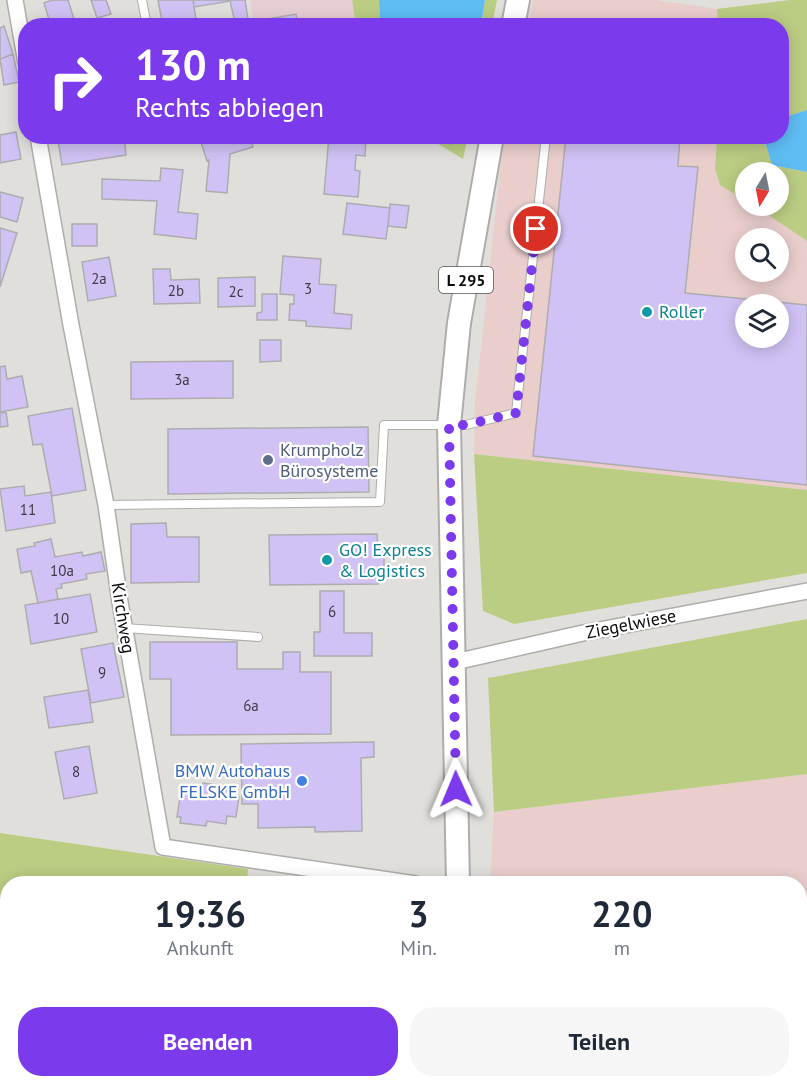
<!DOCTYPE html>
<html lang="de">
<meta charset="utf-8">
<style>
:root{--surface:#fff;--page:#f6f6f7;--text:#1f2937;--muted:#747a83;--accent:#7c3aed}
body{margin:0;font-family:"PT Sans",sans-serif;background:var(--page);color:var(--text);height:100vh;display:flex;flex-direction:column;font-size:22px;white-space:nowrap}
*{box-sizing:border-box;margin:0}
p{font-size:20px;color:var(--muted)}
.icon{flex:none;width:33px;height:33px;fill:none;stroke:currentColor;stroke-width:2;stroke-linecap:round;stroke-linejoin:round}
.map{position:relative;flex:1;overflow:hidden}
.details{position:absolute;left:0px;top:876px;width:807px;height:212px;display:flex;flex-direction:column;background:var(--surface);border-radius:24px 24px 0 0;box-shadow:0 3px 15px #0003}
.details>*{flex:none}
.guide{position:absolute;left:18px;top:18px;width:771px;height:126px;border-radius:24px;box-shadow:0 3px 15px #0003;background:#7c3aed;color:#fff;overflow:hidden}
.needle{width:39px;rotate:190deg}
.fabs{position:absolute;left:735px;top:162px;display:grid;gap:12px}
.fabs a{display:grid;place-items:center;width:54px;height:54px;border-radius:50%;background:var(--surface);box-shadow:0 3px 15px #0003;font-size:30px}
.pin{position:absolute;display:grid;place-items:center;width:51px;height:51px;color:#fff;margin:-26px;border:3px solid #fff;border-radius:50%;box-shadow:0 2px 6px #0007}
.me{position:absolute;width:66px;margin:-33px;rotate:359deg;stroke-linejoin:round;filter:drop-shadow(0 0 4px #0008)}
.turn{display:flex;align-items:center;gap:21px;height:126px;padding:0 18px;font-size:27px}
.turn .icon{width:78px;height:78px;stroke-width:2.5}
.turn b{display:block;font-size:42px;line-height:51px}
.eta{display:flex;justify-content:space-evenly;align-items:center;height:102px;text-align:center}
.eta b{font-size:36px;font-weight:800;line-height:42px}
.action{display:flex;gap:12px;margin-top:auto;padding:12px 18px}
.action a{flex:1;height:69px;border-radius:24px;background:var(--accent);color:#fff;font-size:24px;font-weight:800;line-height:69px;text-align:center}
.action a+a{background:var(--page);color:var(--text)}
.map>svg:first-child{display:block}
</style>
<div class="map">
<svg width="807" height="1087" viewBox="0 0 807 1087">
<rect width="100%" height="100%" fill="#e1dfdc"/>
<path fill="#e9cecc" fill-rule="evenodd" d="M533 0H656L717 9 718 25 528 26Z
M505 137H717L715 169 720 185 745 200 746 206H755L807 241V490L474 454 475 403 501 161ZM746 238H778V272H746ZM746 304H778V338H746Z
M807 774V1087H492V1080H800V884L490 883 494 812Z"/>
<path fill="#e7ced4" d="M250 0H352L356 25H254Z"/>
<path fill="#bbcd83" d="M352 0H379L380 25H356Z
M485 0H497L492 25 481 26Z
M790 0H807V110L782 118V26L718 25 717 9Z
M427 137H468L463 159Z
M717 137H768L766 145 772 165 807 172V241L755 206H778V172H746L745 200 720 185 715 169Z
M474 454 807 490V573L514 624 483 611Z
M807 619V774L494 812 488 678Z
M0 833 248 869 247 883 8 884V1080H432V1087H0Z"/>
<path fill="#5fbdf4" d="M379 0H485L481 25 380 26Z
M807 110V172L772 165 766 145 768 137 782 136V118Z"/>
<path fill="#d0c2f4" stroke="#adacaf" stroke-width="1.5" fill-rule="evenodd" d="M52 0H68L74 19 51 26 44 3Z
M91 0H106L111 14 97 18Z
M158 0H193L197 26H163Z
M193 0H245L249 26H236L230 1 194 7Z
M296 14 298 26H257V21Z
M4 26 13 54 0 59V28Z
M13 54 19 82 4 85 0 59Z
M16 132 21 159 0 163V135Z
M78 136H124L126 155 62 165 58 140Z
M207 136H250L253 147 230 154 227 193 206 191 209 160 207 161 200 139Z
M329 136H366L365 156 356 155 355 170 360 171 358 197 324 194Z
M566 136H680L678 166 698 167 685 293 807 305V485L533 456ZM746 304H778V338H746Z
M161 168 183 170 178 212 198 214 196 239 154 234 157 201 102 199V179L160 181Z
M0 192 23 198 17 222 0 217Z
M347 203 390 208 386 239 343 234Z
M390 204 409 206 406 228 388 226Z
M72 224H97V246H72Z
M0 228 17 233 0 287Z
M283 256 321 259 319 284 336 285 334 313 352 315 351 329 306 326V321L289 320 290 304H294V295L280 294Z
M109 257 116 296 88 301 82 262Z
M153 269H170L171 280 199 279 200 303 154 304Z
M255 277V306L218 307V278Z
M262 294H277V320H257V313L262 312Z
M260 340H281V361L260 362Z
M233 361V398L131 399V362Z
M5 366 7 379 22 376 28 407 0 412V367Z
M72 408 86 490 52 496 42 444 33 445 28 416Z
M6 412 8 426 0 427V413Z
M368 427 369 492 168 494V429Z
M24 486 25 496 51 492 55 523 6 531 0 489Z
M166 523 167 537H199V582L131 583V524Z
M377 534 378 550 384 549V570H378V584L270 585 269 535Z
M51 539 55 557 82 552 83 556 101 552 105 571 86 574 87 579 61 584 62 588 56 589 58 599 38 603 31 571 21 573 17 549 35 546 34 543Z
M320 591H344V633H372V656H314V632H320Z
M90 594 97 632 31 644 25 605Z
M150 642H237V669H283V652H300V672H331V734L171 735V679H150Z
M113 643 124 697 91 703 81 649Z
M88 690 93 722 49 728 44 697Z
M374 742V757L361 758 362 831 315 832V827L258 828V804H242L241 744Z
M89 746 97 793 64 799 55 752Z
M203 783 231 787 230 796 239 797 236 817 227 816 226 824 207 821 206 826 180 823 181 817H177L181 791 201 794Z"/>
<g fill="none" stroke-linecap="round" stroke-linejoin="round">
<g stroke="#aeadaa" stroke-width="10">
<path id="service" d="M142 0 146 21
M106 505 380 502 384 425H466L516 413 546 136
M124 628 258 637"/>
</g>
<g stroke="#aeadaa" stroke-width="18">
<path id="minor" d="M15 0 26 63
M38 136 71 325 106 505 120 602 163 847 416 884
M455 662 583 633 807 591"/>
</g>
<g stroke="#aeadaa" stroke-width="26">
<path id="primary" d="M513 26 518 0
M458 884 449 425 459 323 492 136
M460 1087V1080"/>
</g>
<use href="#service" stroke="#fff" stroke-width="8"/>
<use href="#minor" stroke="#fff" stroke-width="15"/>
<use href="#primary" stroke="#fff" stroke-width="22"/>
</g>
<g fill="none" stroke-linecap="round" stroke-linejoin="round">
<path stroke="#7c3aed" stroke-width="10" stroke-dasharray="0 18" d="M456 789 449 425H466L516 413 536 229"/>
</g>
<g fill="#0f9aa8" stroke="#fff" stroke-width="2">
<circle cx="647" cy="312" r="6"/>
<circle cx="327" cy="560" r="6"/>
</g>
<circle fill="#5c6f8a" stroke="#fff" stroke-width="2" cx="268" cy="460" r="6"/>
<circle fill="#3f7fe0" stroke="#fff" stroke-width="2" cx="302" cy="781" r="6"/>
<g text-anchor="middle" stroke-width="4.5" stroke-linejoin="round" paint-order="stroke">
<g font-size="15" fill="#3e3a46">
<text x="99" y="284">2a</text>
<text x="308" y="294">3</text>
<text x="176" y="296">2b</text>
<text x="236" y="297">2c</text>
<text x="182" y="385">3a</text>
<text x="28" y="515">11</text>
<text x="62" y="576">10a</text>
<text x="332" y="617">6</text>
<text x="61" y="624">10</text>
<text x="102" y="678">9</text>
<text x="251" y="711">6a</text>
<text x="76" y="777">8</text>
</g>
<rect fill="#fff" stroke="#565555" stroke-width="1.5" x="439" y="267" width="54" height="26" rx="4.5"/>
<g font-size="16" font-weight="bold" fill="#0d0c0c">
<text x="466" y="286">L 295</text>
</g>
<g font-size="18" fill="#0d838f" stroke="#fff" text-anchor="start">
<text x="659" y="318">Roller</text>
<text x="339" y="556">GO! Express<tspan x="339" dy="21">&amp; Logistics</tspan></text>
</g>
<g font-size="18" fill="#4e5e75" stroke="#fff" text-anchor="start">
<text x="280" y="456">Krumpholz<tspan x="280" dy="21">Bürosysteme</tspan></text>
</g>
<g font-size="18" fill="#0d0c0c" stroke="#fff">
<text transform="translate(123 618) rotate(81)" y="6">Kirchweg</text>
<text transform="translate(631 624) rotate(-11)" y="6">Ziegelwiese</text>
</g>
<g font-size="18" fill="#366cbe" stroke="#fff" text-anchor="end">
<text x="290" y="777">BMW Autohaus<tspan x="290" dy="21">FELSKE GmbH</tspan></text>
</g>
</g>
</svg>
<div class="fabs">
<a><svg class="needle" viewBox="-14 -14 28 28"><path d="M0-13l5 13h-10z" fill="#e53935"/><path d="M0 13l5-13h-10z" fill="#747a83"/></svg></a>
<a><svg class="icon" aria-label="search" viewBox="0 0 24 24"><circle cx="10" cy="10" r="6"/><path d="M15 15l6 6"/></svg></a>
<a><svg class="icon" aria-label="layers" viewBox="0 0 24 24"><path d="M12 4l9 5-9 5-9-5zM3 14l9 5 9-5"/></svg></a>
</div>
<div class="pin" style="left:536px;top:229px;background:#d93025"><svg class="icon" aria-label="arrive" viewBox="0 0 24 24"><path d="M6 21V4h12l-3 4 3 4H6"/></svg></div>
<svg class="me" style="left:456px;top:789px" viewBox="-20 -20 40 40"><path d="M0-17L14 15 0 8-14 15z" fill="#7c3aed" stroke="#fff" stroke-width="4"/></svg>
<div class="guide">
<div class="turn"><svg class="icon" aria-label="right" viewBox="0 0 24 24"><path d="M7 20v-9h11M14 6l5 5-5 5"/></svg><div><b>130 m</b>Rechts abbiegen</div></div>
</div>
<section class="details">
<div class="eta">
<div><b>19:36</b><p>Ankunft</p></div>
<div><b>3</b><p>Min.</p></div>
<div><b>220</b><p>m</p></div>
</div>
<div class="action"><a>Beenden</a><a>Teilen</a></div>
</section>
</div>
